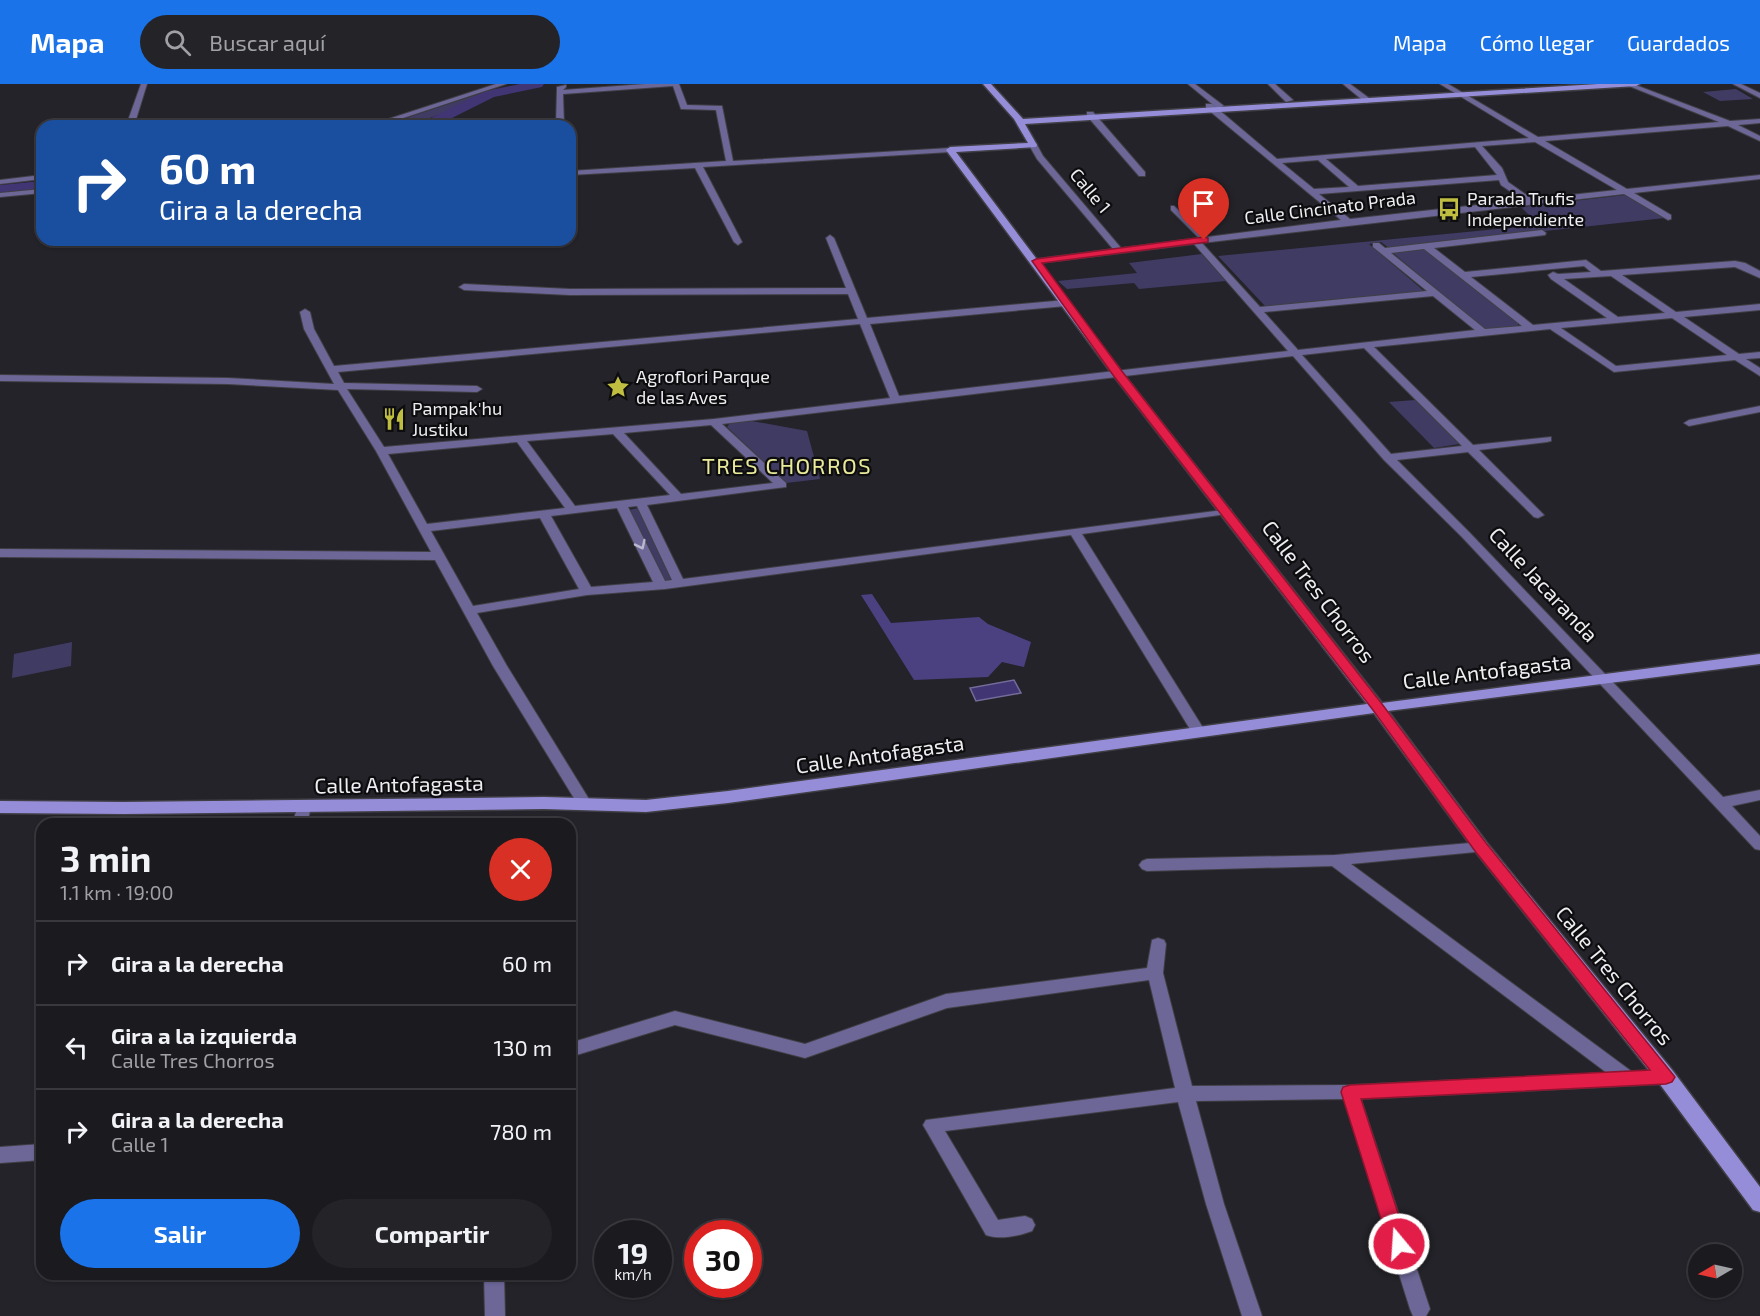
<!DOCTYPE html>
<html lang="es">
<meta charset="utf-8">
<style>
:root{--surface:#1b1a1f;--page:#242328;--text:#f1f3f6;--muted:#a0a1a4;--line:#39383d;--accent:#1a73e8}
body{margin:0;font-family:"Exo 2",sans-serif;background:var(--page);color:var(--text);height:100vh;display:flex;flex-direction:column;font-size:22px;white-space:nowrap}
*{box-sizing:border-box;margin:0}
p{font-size:20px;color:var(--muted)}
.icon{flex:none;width:33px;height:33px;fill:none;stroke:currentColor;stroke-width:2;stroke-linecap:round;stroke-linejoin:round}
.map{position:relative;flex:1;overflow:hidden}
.sheet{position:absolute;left:36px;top:734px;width:540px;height:462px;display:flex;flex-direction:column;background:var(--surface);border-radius:18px;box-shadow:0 2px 4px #0004,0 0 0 2px var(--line)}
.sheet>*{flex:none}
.top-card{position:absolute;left:36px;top:36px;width:540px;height:126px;border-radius:18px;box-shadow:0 2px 4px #0004,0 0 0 2px var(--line);background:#1a4fa0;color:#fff;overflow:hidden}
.needle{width:39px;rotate:261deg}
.controls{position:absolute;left:1688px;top:1160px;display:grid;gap:12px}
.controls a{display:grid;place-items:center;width:54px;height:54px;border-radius:50%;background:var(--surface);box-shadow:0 2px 4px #0004,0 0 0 2px var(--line);font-size:30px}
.speed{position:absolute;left:594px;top:1136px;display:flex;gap:12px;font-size:30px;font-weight:700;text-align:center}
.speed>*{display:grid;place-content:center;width:78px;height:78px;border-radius:50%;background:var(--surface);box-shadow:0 2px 4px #0004,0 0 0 2px var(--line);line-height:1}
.speed small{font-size:15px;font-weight:400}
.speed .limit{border:9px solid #d22;background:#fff;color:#111}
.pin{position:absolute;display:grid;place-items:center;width:51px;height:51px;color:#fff;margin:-62px -26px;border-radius:50% 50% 50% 0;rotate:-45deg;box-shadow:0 0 6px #0007}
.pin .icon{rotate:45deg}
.me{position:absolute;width:66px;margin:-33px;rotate:342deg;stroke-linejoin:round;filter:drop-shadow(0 0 4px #0008)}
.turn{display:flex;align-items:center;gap:21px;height:126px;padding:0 24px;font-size:27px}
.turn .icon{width:78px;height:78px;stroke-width:2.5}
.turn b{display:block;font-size:42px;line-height:51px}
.round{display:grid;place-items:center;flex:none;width:63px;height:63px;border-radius:32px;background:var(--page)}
.summary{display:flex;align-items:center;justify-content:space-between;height:102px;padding:0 24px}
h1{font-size:36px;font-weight:700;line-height:45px}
.cta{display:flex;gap:12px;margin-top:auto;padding:12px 24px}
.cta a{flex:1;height:69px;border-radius:36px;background:var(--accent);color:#fff;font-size:24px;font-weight:700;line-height:69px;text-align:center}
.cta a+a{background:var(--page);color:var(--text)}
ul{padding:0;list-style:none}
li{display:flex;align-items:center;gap:18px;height:84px;padding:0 24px;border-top:2px solid var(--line)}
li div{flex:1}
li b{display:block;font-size:22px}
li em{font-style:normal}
header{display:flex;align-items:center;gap:36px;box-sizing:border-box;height:84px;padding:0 30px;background:var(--accent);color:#fff}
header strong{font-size:28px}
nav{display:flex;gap:33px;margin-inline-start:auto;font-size:21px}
.search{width:420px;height:54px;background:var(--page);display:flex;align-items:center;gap:15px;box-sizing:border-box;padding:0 21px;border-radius:33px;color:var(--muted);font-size:22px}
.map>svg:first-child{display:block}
</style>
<header>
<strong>Mapa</strong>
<div class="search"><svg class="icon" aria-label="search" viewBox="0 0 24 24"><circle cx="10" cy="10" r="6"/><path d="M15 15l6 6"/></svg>Buscar aquí</div>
<nav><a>Mapa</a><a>Cómo llegar</a><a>Guardados</a></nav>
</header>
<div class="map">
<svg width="1760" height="1232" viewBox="0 0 1760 1232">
<rect width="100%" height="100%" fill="#242329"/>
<path fill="#403b63" d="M506 1C460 17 434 42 382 42Z
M1736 5 1753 15 1720 17 1703 8Z
M1625 111 1665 134 1389 164 1381 158 1369 160 1424 207 1266 223 1218 172 1539 141 1521 123Z
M1425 165 1518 239V243L1484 245 1393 169Z
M1202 170 1226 197 1139 205 1134 199 1067 205 1058 197 1137 189 1129 179Z
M1415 316 1459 360 1434 364 1389 318Z
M752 337 807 347 820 395 786 399 727 343 730 339Z
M638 424 673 495 664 497 629 426Z
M72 558 71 582 12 594 14 570Z"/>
<path fill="#4b4080" d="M872 510 891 539 979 533 988 540 1031 558 1024 583 1002 578 988 593 914 596 861 511Z"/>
<path fill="#413574" stroke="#756c9a" stroke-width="1.5" d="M1014 596 1021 609 976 617 970 604Z"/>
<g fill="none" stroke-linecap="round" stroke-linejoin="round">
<path fill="#413574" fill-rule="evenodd" d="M520 0H544L542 3 494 13 440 40 405 42 407 39 431 34 486 7Z
M42 97V105L0 109V101Z"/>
<g stroke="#403f45" stroke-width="2">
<path id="street" d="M141 0H147L134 42H126Z
M496 0H506L379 42H367Z
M645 0H679L687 21 722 22 733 77 950 64 954 66 950 68 703 83 742 158 738 161 734 158 695 84 570 91V87L726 77 716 26 681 25 673 2 563 10 564 42H556L557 3 566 1V3L563 6Z
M1188 0H1195L1224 22 1217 24Z
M1268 0H1275L1293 16 1286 18Z
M1343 0H1350L1373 17 1366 19Z
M1440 0H1448L1538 53 1719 38 1624 0H1633L1730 37 1760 35V39L1738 41 1760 52V57L1728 42 1545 57 1627 105 1760 91V95L1634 109 1671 131V135L1668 136 1624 110 1202 159 1260 223 1427 207 1373 163V159H1379L1385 164 1542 146 1546 149 1545 151 1434 164 1465 188 1586 176 1601 187 1735 177 1745 179 1760 187V194L1735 183 1622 191 1676 228 1760 220V226L1684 233 1739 270 1760 268V274L1746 275 1760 284V292L1735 276 1614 288 1550 245 1374 263 1473 361 1551 353V357L1547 358 1479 366 1544 431 1538 434 1534 433 1468 368 1397 376 1469 448 1723 713 1760 706V716L1732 722 1760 752V766L1755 765 1461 452 1384 376 1293 272 722 340 786 399V403L647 421 683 495 1231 425V429L1227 430 1082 450 1205 647 1198 652 1193 650 1071 451 665 505 587 511 477 529 507 582 592 720 590 724H580L493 582 435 476 0 473V465L431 468 376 367 338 306 228 300 0 297V291L228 294 334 300 304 245 300 228 305 225 310 228 314 245 334 282 858 235 848 210 570 211 464 206 459 203 464 200 570 205 846 204 826 154 830 151 834 154 867 234 1066 216 1071 219 1066 222 870 240 899 312 1288 267 1194 160 1033 180V176L1036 175 1113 165 1037 75 1029 61 1036 59 1043 72 1121 164 1199 154 1171 126V122H1174L1207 153 1341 136 1206 24V20H1212L1277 75 1529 54ZM1535 58 1617 106 1532 115 1508 98 1502 84 1482 62ZM1475 63 1497 91 1358 102 1326 75ZM1318 76 1349 103 1314 105 1282 79ZM1499 96 1501 101 1523 116 1350 135 1319 110ZM1424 165 1522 242 1485 245 1391 169ZM1584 182 1591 188 1558 190 1553 188 1548 191 1551 195 1607 234 1533 241 1471 193ZM1611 192 1665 229 1618 233 1564 195ZM1433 212 1475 246 1298 266 1264 228ZM1672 234 1727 271 1616 282 1561 244ZM860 240 890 314 714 335 384 363 347 305 477 308 482 305 477 302 344 299 338 288ZM1364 264 1462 362 1391 370 1302 271ZM711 341 773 399 681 410 624 349ZM613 350 670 411 575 422 527 357ZM517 358 565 424 427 440 388 370ZM637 422 672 496 665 497 628 423ZM617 424 653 498 591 503 551 432ZM540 434 579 505 473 522 431 447Z
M1733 0H1741L1760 9V14Z
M1087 28H1093L1145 88V92H1139L1087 32Z
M42 91V95L0 100V96Z
M42 105V109L0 113V109Z
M1760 322V328L1689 342 1684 339 1689 336Z
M304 718 309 719 311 723 307 740H292L299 719Z
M1481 758 1486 759 1489 763 1486 767 1351 780 1631 987 1666 986 1672 988 1675 993 1672 998 1666 1000 1361 1015 1430 1225 1426 1232H1413L1410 1225 1344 1015 1196 1017 1224 1120 1262 1232H1242L1206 1120 1178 1018 945 1047 998 1136 1025 1132 1032 1135 1035 1141 1032 1147C1019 1152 999 1156 986 1151L926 1046 923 1041 926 1036 1175 1004 1149 896 947 924 805 974 675 941 570 973V959L675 927 805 960 946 910 1147 884 1152 856 1158 854 1164 856 1166 860 1163 889 1192 1002 1350 1001 1607 989 1332 782 1147 787 1142 785 1139 781 1142 777 1147 775 1335 771Z
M42 1060V1076L0 1079V1063Z
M484 1190H504L505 1232H485Z"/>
</g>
<g stroke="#403f45" stroke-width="3">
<path id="secondary" d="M983 0H991L1023 35 1598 0H1640L1636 2 1025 40 1037 61 1036 63 956 68 1121 287 1382 619 1760 570V580L1388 627 1487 759 1673 987 1760 1103V1128L1753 1126 1659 999 1475 767 1374 629 728 719 646 728 544 725 124 730 0 729V717L124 718 544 713 646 716 728 707 1367 620 1113 291 946 66 950 63 1028 59 1014 35Z"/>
</g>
<use href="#street" fill="#6c6797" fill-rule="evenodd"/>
<use href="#secondary" fill="#968dd9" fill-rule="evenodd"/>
</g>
<defs><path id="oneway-chevron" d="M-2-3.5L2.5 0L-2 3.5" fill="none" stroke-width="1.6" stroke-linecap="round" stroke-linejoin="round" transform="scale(1.5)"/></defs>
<use stroke="#bab8ce" href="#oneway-chevron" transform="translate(641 461) rotate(64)"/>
<path fill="#e11d48" stroke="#92132f" stroke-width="1.5" d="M1204 153 1208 154V158L1042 179 1121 286 1382 620 1486 759 1675 993 1672 998 1666 1000 1361 1015 1408 1160 1405 1166 1399 1169 1392 1166 1389 1160 1341 1008 1343 1003 1350 1001 1650 986 1475 767 1373 626 1113 291 1032 177 1036 175Z"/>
<defs>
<g id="bus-bare" transform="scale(1.8)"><path d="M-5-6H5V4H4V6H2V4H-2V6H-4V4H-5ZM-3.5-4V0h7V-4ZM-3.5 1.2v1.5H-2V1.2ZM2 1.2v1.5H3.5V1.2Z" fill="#c0be41" stroke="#0d0d0f" stroke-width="2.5" paint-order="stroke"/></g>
<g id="sight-bare" transform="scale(1.8)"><path d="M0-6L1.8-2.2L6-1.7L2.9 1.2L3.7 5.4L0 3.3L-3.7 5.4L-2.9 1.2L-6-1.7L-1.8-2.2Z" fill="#c0be41" stroke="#0d0d0f" stroke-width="2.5" paint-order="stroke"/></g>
<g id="restaurant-bare" transform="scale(1.8)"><path d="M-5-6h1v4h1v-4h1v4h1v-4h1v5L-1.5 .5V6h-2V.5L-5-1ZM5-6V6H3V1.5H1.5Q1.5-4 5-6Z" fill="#c0be41" stroke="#0d0d0f" stroke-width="2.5" paint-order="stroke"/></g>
</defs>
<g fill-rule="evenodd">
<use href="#bus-bare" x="1449" y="125"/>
<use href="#sight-bare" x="618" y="303"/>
<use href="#restaurant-bare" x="394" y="335"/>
</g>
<g text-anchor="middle" stroke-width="4.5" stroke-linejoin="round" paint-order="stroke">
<g font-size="18" fill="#eeeef2" stroke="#0d0d0f">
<text transform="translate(1090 107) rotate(50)" y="6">Calle 1</text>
<text transform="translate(1330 124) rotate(-7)" y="6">Calle Cincinato Prada</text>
</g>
<g font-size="18" fill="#eeeef2" stroke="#0d0d0f" text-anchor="start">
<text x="1467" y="121">Parada Trufis<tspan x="1467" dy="21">Independiente</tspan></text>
<text x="636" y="299">Agroflori Parque<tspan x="636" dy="21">de las Aves</tspan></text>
<text x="412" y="331">Pampak'hu<tspan x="412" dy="21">Justiku</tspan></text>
</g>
<g font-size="21" fill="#eeeef2" stroke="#0d0d0f">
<text transform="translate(1543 501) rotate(47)" y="7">Calle Jacaranda</text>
<text transform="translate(1318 508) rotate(53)" y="7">Calle Tres Chorros</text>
<text transform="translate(1487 588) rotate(-7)" y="7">Calle Antofagasta</text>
<text transform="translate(880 671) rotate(-8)" y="7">Calle Antofagasta</text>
<text transform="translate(399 701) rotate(-1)" y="7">Calle Antofagasta</text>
<text transform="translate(1614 892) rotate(51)" y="7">Calle Tres Chorros</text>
</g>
<g font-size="22" letter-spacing="1.5" fill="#eaea9b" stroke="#0d0d0f">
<text x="787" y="390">TRES CHORROS</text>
</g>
</g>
</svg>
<div class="controls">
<a><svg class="needle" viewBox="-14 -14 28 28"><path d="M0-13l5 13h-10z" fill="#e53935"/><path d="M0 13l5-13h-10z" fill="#a0a1a4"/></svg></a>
</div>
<div class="speed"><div>19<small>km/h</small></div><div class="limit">30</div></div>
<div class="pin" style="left:1204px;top:156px;background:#d93025"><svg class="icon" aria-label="arrive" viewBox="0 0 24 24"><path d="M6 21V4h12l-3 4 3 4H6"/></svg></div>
<svg class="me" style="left:1399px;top:1160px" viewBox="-20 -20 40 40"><circle r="17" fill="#e11d48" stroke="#fff" stroke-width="3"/><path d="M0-11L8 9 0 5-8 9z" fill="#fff"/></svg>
<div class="top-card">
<div class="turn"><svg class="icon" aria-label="right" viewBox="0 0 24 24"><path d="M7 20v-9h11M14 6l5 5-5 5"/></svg><div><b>60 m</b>Gira a la derecha</div></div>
</div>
<section class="sheet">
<div class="summary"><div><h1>3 min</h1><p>1.1 km · 19:00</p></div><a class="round" style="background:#d93025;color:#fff"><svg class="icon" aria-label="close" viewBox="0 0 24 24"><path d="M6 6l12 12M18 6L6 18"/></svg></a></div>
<ul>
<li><svg class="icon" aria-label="right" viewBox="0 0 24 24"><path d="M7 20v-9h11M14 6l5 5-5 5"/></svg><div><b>Gira a la derecha</b></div><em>60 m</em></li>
<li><svg class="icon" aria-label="left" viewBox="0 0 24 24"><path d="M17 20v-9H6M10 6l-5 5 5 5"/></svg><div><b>Gira a la izquierda</b><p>Calle Tres Chorros</p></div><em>130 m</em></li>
<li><svg class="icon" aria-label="right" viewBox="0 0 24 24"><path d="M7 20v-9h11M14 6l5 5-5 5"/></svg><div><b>Gira a la derecha</b><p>Calle 1</p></div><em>780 m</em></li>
</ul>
<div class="cta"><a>Salir</a><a>Compartir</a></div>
</section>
</div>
